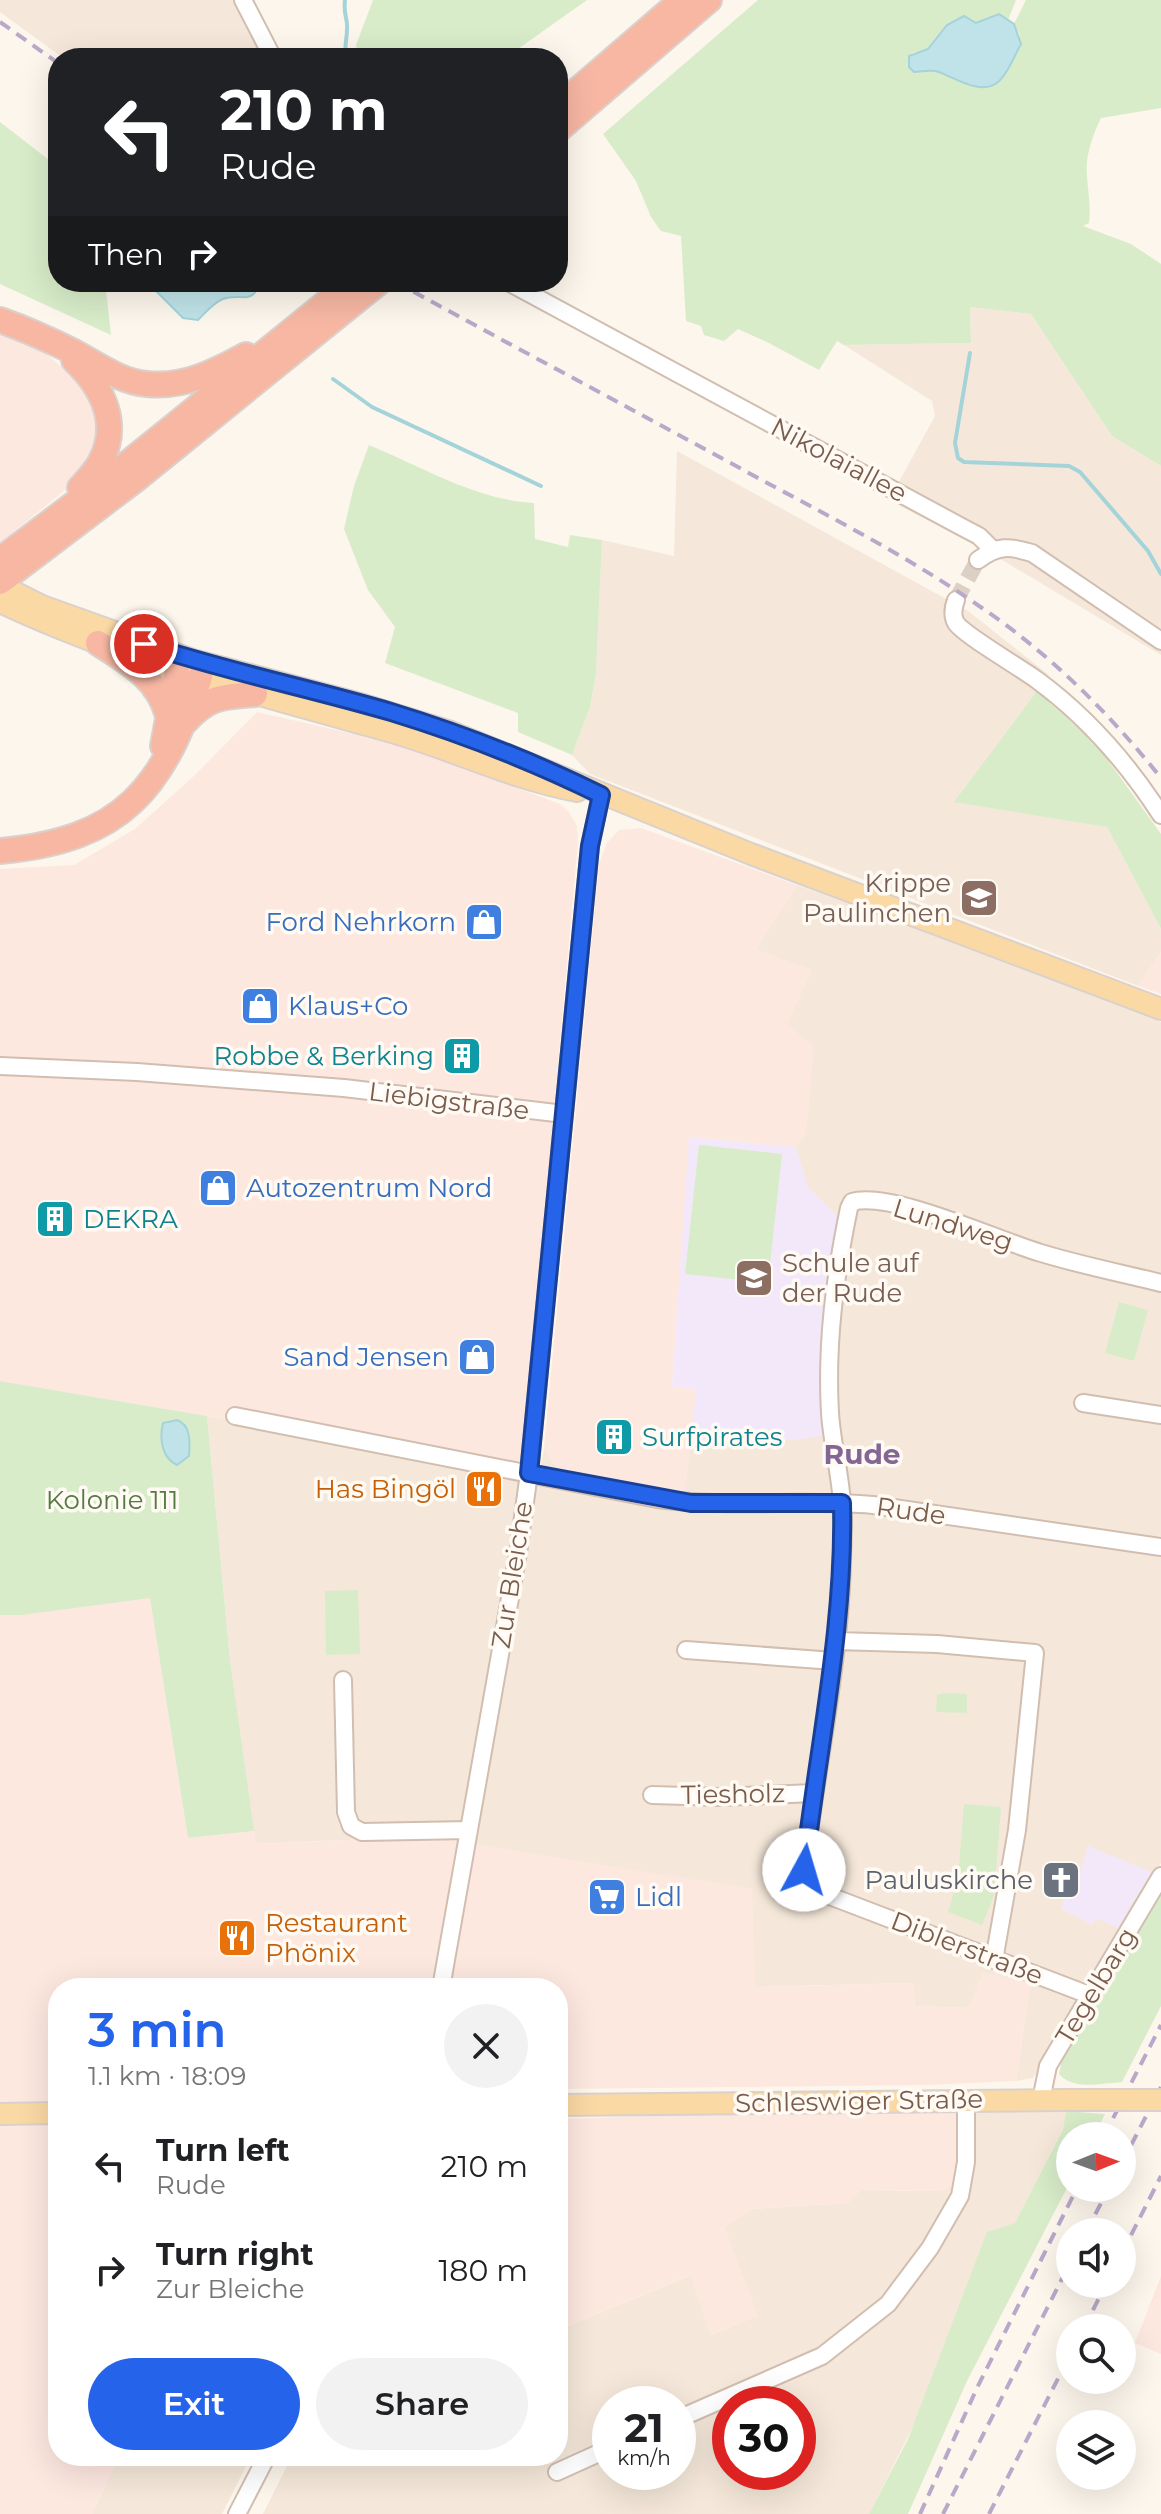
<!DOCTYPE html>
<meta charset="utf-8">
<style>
:root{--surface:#fff;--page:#f2f2f2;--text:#202124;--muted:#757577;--accent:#2563eb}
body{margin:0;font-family:Montserrat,sans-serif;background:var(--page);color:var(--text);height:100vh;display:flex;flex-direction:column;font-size:30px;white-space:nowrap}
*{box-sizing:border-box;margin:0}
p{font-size:26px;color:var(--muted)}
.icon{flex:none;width:44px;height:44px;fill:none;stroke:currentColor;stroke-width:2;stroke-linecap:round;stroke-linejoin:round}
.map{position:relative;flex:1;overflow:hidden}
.drawer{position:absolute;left:48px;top:1978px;width:520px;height:488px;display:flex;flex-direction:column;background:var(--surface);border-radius:32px;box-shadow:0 8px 32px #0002}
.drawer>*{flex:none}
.guide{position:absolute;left:48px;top:48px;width:520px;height:244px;border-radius:32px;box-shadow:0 8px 32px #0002;background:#202124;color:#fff;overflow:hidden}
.needle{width:52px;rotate:89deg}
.tools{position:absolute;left:1056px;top:2122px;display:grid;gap:16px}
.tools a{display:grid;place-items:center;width:80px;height:80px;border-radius:50%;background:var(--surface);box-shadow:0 8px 32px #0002;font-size:40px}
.speed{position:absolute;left:592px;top:2386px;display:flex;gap:16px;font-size:40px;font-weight:700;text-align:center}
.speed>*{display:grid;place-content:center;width:104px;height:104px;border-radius:50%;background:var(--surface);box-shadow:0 8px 32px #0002;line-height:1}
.speed small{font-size:20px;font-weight:400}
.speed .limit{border:12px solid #d22;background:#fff;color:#111}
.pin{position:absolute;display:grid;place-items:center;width:68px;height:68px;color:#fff;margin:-34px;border:4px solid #fff;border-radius:50%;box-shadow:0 2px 8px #0007}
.me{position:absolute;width:88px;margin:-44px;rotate:6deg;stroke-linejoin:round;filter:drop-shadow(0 0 6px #0008)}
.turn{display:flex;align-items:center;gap:28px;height:168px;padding:0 40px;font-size:36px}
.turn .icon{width:104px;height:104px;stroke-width:2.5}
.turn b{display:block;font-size:56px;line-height:68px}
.then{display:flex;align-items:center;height:76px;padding:0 40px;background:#0003;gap:16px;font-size:30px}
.round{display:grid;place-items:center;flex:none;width:84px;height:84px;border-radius:42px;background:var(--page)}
.head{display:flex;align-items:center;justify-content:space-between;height:136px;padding:0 40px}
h1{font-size:48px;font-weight:600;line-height:60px;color:var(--accent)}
.button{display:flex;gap:16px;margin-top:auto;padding:16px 40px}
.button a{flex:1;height:92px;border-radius:48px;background:var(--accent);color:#fff;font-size:32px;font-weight:600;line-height:92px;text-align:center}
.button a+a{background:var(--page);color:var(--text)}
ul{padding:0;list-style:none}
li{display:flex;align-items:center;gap:24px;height:104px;padding:0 40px}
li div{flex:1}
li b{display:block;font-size:30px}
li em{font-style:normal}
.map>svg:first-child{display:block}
</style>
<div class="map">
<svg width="1161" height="2514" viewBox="0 0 1161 2514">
<rect width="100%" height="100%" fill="#fdf6ec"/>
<path fill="#f5e8da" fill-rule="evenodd" d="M0 0H236L266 58H63L0 12Z
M970 307 1031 314 1112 436 1161 466V655L999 558 889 500 935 416 932 401 844 345 971 343Z
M677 451 968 611 1049 675 955 801 1107 827 1161 929V952L1138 986 590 774 572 755 590 707 596 674 602 540 674 556Z
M797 885 1136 1009 1161 1022V1863L1033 2078 1016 2081 1030 1984 969 2008 915 2006 913 1983 755 1987 473 1844 544 1448 555 1465 696 1389 786 1024 756 949Z
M207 1416 521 1477 460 1835 255 1844 230 1660Z
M959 2106 1066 2111 1063 2128 869 2514H263L292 2456H558V2330L691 2275 711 2335 757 2316 724 2227 752 2209 847 2203 860 2190 942 2191ZM610 2404H678V2472H610ZM730 2404H798V2472H730Z
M119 2456H251L222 2514H92Z"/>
<path fill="#fde8e0" d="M0 333 40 349 80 382 99 417 98 446 86 473 0 543Z
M257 712 385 741 437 757 560 804 569 812 577 826 578 841 521 1477 207 1416 0 1381V869L74 865 135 829 195 775Z
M641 828 797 885 756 949 812 970 787 1024 814 1047 806 1135 796 1147 690 1137 672 1387 696 1389 685 1494 567 1474 555 1465 544 1448 599 864 607 843 619 830Z
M1161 952V994L1138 986Z
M150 1597 188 1838 254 1831 256 1844 460 1835 431 1988H58V2456H119L92 2514H0V1615H22Z
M473 1844 752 1889 755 1987 913 1983 915 2006 968 2008 983 1972 1030 1984 1016 2081 928 2085 558 2089V1988H449Z
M959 2106 957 2184 942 2191 860 2190 847 2203 752 2209 724 2227 758 2316 711 2335 690 2275 558 2330V2119Z
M1161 2276V2354L1135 2343Z"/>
<path fill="#f3e8fa" d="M689 1137 796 1147 808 1187 837 1216 820 1340 823 1436 794 1440H691L696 1389 672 1387Z
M1088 1846 1151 1872 1118 1928 1096 1918 1093 1925 1061 1909 1069 1882 1077 1883Z"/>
<path fill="#d8ecc9" d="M373 0H587L505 58H358L356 45Z
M758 0H1016L1008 20 999 14 975 23 971 19 947 25 928 49 912 53 914 72 936 71 957 81 979 86 994 85 1020 35 1014 24 1026 0H1161V108L1101 118C1092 137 1085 156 1087 176 1088 193 1091 206 1089 223L1083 226 1131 244 1161 264V466L1112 436 1031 314 970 307 971 343 844 345 837 341 819 370 767 342 738 329 724 341 704 335 701 326 686 321 681 236 661 231 651 217 636 181 603 134Z
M0 122 58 167V282H105L111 335 0 284Z
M369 445C422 467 476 500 534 503L535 539 568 547 570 535 602 540 596 674 590 707 572 755 518 732V713L385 663 395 627 368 590 344 529 354 486Z
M1037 691 1097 745 1161 834V929L1107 827 954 802Z
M699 1145 782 1154 768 1283 685 1274Z
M1119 1302 1148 1310 1134 1361 1105 1353Z
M0 1381 207 1416 230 1660 254 1831 188 1838 150 1598 22 1615H0Z
M358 1590 360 1654 326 1655 325 1591Z
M943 1693 967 1694V1713L936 1712 937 1695Z
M964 1804 1001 1807 994 1896 982 1925 948 1912 958 1878Z
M1161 1892V2006L1122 2082C1101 2083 1074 2091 1059 2074L1064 2050Z
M1066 2111 1105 2114 1094 2136H1070V2182L967 2381 908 2514H869L908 2439 987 2232 1015 2223 1063 2129Z"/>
<path fill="#bfe3e8" stroke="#a5d3da" stroke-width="2" d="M999 14 1014 24 1021 44C1014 56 1008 74 998 82 982 96 955 78 939 72 931 69 922 72 914 72L909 67V56L928 49 947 25 964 16 976 23Z
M151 282H261C251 307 241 292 223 299 214 302 205 313 198 320L183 318 153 288Z
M177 1420C191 1425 190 1442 189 1456L177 1465C162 1458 159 1439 163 1423Z"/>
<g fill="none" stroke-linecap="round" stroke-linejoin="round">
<path stroke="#a5d3da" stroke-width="4" d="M345 0C343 15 348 18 347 29 347 41 344 44 346 58
M970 353 955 443 958 458 964 462 1069 466 1080 472 1148 551 1161 574
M333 379 372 407 541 486"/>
<path stroke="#dcd0c4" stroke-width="16" stroke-dasharray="16 8" stroke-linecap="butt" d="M956 600 978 560"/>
<g stroke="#d1beb0" stroke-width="20">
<path id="minor" d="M243 0 273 58
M508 282 960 526 979 536 992 549
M978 560C998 545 1009 546 1032 553L1161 641
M956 600C953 608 952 616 956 623 964 635 1021 668 1037 680 1086 716 1128 764 1161 815
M0 1066 137 1072 344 1088 564 1114
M1083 1403 1161 1415
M235 1416 657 1499C729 1508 801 1499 873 1505L1161 1547
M837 1641 937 1644 1035 1653 1017 1830 994 1960
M686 1650 834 1661
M343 1680 346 1812 351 1826 362 1832 469 1830
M652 1795 721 1797 813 1793
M441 1988 518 1553 529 1473 590 846 601 795
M1089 1995 814 1890 806 1882 804 1870C816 1768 839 1666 842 1564 842 1544 844 1523 842 1503 840 1473 832 1443 830 1413 826 1343 835 1276 849 1208L852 1202C890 1190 999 1241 1041 1253 1080 1265 1121 1273 1161 1283
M1041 2100 1048 2066 1161 1876
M678 2419 822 2356 888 2304 930 2248 960 2196 966 2162V2100
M557 2472 610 2448
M237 2514 267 2456"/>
</g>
<g stroke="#dad1cd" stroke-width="24">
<path id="major" d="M0 585 42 606 193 660 357 703 451 732 751 854 1161 1009
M0 602C125 661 259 695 392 732 454 750 513 779 577 791
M558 2105 1064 2100
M0 2114 58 2113"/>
</g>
<g stroke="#dad1cd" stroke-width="28">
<path id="highway" d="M558 107 682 0
M558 130 709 0
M0 320C25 329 50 340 74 352 96 364 121 382 147 384 183 388 215 372 246 355
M74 360C103 388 121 424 100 463 95 472 87 480 80 488
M0 560 127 464 352 282
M0 582 136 479 379 282
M98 643C129 663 158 678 168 716
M185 722C209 696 221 697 255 694
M163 746 177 670
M0 851C123 840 163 789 200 677"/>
</g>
<use href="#minor" stroke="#fff" stroke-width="16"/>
<use href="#major" stroke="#fbd9a5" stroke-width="20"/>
<use href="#highway" stroke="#f7b7a3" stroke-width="24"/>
<path stroke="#b9a8c9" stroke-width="4" stroke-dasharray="12 8" stroke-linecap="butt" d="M0 22 58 63
M396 282C512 346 630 408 747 472 826 515 908 556 982 608 1050 654 1110 714 1161 778
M1104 2136 1161 2025
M1122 2163 1161 2087
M1086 2232 1109 2188
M1122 2253 1161 2176
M1084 2328 1106 2284
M920 2514 977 2388 1077 2188
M943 2514 1070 2263
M989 2514 1070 2355"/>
<g stroke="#dad1cd" stroke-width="24" stroke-linecap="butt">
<path id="major-bridge" d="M1064 2100H1161"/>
</g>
<use href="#major-bridge" stroke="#fbd9a5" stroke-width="20"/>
</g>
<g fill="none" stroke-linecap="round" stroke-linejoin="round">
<g stroke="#184099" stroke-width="20">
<path id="route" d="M144 644C225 671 309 688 391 712 463 734 534 762 601 795L590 846 529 1473 691 1503H842C845 1627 818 1747 804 1870"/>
</g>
<use href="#route" stroke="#2563eb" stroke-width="14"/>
</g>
<defs>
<g id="school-square" transform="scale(2)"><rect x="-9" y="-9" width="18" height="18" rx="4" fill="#8d6e63" stroke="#fffaf3"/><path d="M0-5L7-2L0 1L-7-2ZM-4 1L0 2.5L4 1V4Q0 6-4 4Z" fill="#fff"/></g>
<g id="shop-square" transform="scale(2)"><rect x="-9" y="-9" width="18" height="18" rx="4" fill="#3f7fe0" stroke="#fffaf3"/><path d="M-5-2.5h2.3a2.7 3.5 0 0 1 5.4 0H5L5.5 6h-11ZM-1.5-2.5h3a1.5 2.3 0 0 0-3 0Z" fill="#fff"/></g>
<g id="building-square" transform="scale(2)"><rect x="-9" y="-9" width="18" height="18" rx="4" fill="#0f9aa8" stroke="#fffaf3"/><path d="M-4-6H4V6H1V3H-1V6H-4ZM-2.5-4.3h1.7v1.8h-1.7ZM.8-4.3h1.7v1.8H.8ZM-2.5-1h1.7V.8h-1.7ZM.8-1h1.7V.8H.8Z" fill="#fff"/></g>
<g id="restaurant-square" transform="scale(2)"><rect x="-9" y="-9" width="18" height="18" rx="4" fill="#e8710a" stroke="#fffaf3"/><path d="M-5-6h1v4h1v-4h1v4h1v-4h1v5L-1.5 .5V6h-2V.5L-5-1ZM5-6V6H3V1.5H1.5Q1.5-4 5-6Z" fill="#fff"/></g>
<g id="church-square" transform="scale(2)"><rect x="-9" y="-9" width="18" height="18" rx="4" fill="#6b7280" stroke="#fffaf3"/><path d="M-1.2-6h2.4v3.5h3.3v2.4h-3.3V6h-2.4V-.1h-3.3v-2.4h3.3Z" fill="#fff"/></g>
<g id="supermarket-square" transform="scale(2)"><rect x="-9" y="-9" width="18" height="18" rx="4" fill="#3f7fe0" stroke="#fffaf3"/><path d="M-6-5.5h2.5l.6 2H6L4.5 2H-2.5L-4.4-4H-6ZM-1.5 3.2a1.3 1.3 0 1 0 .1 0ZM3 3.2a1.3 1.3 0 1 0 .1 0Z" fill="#fff"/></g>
</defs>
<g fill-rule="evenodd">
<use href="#school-square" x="979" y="898"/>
<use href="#shop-square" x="484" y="922"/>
<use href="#shop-square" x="260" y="1006"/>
<use href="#building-square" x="462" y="1056"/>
<use href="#shop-square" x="218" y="1188"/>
<use href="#building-square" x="55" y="1219"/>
<use href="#school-square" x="754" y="1278"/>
<use href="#shop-square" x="477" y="1357"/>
<use href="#building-square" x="614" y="1437"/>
<use href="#restaurant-square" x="484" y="1489"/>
<use href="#church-square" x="1061" y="1880"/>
<use href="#supermarket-square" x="607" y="1897"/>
<use href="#restaurant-square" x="237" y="1938"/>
</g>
<g text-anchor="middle" stroke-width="7" stroke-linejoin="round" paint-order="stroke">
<g font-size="26" fill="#7a5c4d" stroke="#fffaf3">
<text transform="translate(839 460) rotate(28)" y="9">Nikolaiallee</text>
<text transform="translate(449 1101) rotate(7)" y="9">Liebigstraße</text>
<text transform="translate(953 1225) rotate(17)" y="9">Lundweg</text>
<text transform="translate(911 1511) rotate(8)" y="9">Rude</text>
<text transform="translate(512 1575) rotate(-81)" y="9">Zur Bleiche</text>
<text transform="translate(733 1794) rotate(-1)" y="9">Tiesholz</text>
<text transform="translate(967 1948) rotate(21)" y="9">Diblerstraße</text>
<text transform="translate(1096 1986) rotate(-59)" y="9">Tegelbarg</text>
<text transform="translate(859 2101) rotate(-1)" y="9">Schleswiger Straße</text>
</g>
<g font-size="26" fill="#785e54" stroke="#fffaf3" text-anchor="end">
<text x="951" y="892">Krippe<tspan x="951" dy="30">Paulinchen</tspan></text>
<text x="782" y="1272" text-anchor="start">Schule auf<tspan x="782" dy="30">der Rude</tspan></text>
</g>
<g font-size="26" fill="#366cbe" stroke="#fffaf3" text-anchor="start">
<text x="456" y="931" text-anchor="end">Ford Nehrkorn</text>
<text x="288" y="1015">Klaus+Co</text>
<text x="246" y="1197">Autozentrum Nord</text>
<text x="449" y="1366" text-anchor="end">Sand Jensen</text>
<text x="635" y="1906">Lidl</text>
</g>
<g font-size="26" fill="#0d838f" stroke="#fffaf3" text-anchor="start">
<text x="434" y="1065" text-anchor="end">Robbe &amp; Berking</text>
<text x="83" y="1228">DEKRA</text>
<text x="642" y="1446">Surfpirates</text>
</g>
<g font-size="26" fill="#c56008" stroke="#fffaf3" text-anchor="end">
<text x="456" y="1498">Has Bingöl</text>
<text x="265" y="1932" text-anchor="start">Restaurant<tspan x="265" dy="30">Phönix</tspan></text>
</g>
<g font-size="26" fill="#537a41" stroke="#fffaf3">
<text x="112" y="1509">Kolonie 111</text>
</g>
<g font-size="26" fill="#5b616d" stroke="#fffaf3" text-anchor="end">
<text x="1033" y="1889">Pauluskirche</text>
</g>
<g font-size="28" font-weight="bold" fill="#846695" stroke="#fffaf3">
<text x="862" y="1464">Rude</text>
</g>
</g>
</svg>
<div class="tools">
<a><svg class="needle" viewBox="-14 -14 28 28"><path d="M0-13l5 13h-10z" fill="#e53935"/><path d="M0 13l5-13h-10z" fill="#757577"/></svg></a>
<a><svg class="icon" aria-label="sound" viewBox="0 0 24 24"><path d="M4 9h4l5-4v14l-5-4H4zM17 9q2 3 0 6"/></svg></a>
<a><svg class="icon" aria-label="search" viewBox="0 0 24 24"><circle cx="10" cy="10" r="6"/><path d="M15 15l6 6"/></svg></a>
<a><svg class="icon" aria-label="layers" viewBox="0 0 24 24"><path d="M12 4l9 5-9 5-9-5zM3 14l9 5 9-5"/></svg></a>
</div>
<div class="speed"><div>21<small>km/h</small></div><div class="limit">30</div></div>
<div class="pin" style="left:144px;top:644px;background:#d93025"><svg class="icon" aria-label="arrive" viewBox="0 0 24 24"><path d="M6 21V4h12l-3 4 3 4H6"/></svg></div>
<svg class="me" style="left:804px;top:1870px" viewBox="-20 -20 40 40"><circle r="19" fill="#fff"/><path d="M0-13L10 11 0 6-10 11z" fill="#2563eb"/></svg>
<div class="guide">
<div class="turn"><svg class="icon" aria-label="left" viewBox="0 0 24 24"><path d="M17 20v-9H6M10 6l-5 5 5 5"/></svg><div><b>210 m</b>Rude</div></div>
<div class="then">Then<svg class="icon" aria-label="right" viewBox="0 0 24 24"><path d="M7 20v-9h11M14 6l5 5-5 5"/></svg></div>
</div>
<section class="drawer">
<div class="head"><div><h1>3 min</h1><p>1.1 km · 18:09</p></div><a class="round"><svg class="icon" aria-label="close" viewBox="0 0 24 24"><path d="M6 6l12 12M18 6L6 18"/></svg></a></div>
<ul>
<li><svg class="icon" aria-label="left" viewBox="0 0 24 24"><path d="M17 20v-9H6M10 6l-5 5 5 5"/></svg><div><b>Turn left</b><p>Rude</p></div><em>210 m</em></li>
<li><svg class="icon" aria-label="right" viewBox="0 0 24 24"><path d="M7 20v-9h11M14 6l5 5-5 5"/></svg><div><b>Turn right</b><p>Zur Bleiche</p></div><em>180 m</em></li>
</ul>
<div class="button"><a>Exit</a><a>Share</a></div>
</section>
</div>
